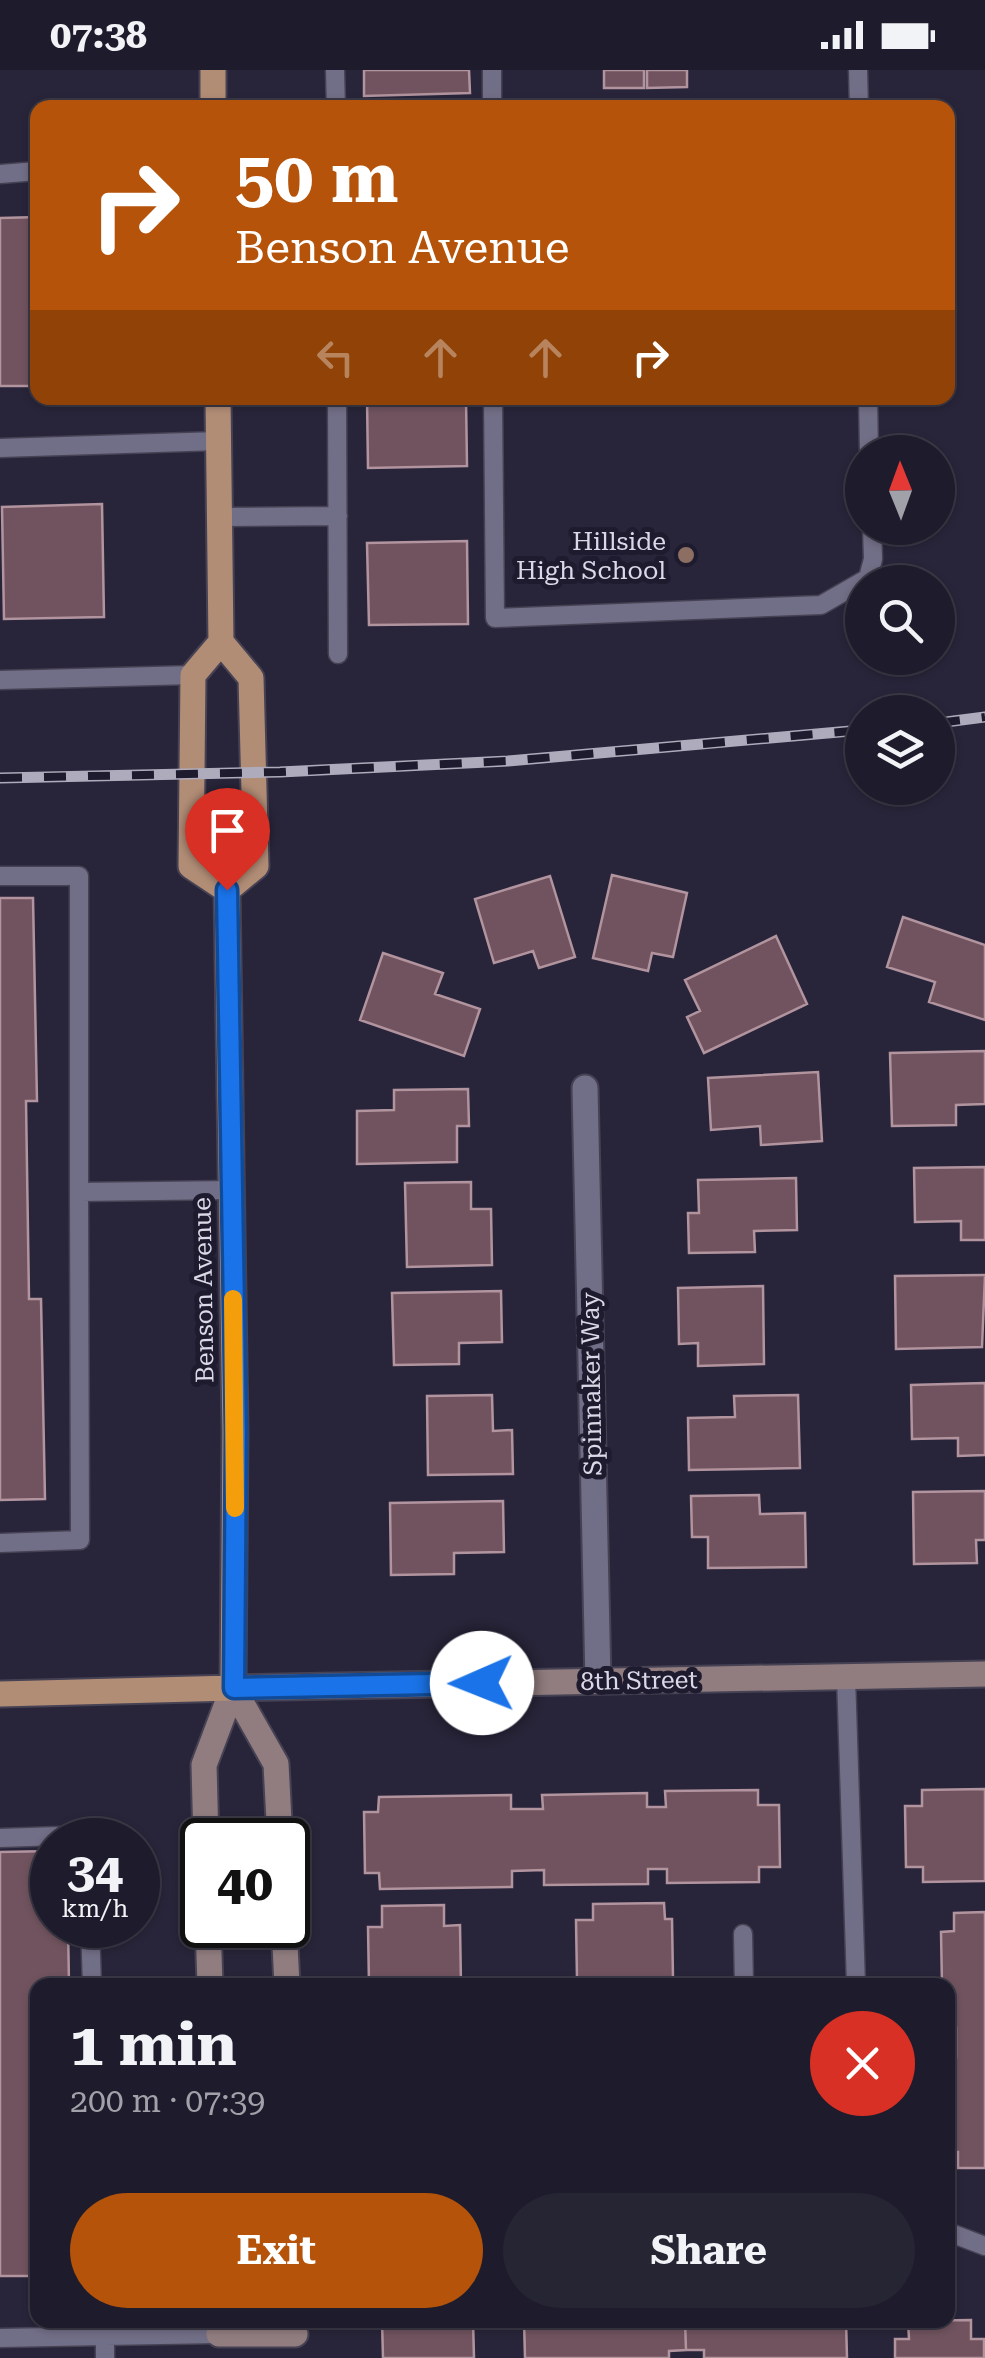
<!DOCTYPE html>
<meta charset="utf-8">
<style>
:root{--surface:#1e1c2c;--page:#262534;--text:#f1f3f6;--muted:#a1a1a9;--line:#3c3a48;--accent:#b45309}
body{margin:0;font-family:"Roboto Serif",serif;background:var(--page);color:var(--text);height:100vh;display:flex;flex-direction:column;font-size:38px;white-space:nowrap}
*{box-sizing:border-box;margin:0}
p{font-size:32px;color:var(--muted)}
.icon{flex:none;width:55px;height:55px;fill:none;stroke:currentColor;stroke-width:2;stroke-linecap:round;stroke-linejoin:round}
.map{position:relative;flex:1;overflow:hidden}
.side{position:absolute;left:30px;top:1908px;width:925px;height:350px;display:flex;flex-direction:column;background:var(--surface);border-radius:20px;box-shadow:0 2px 8px #0004,0 0 0 2px var(--line)}
.side>*{flex:none}
.top-card{position:absolute;left:30px;top:30px;width:925px;height:305px;border-radius:20px;box-shadow:0 2px 8px #0004,0 0 0 2px var(--line);background:#b45309;color:#fff;overflow:hidden}
.needle{width:65px;rotate:359deg}
.buttons{position:absolute;left:845px;top:365px;display:grid;gap:20px}
.buttons a{display:grid;place-items:center;width:110px;height:110px;border-radius:50%;background:var(--surface);box-shadow:0 2px 8px #0004,0 0 0 2px var(--line);font-size:50px}
.speed{position:absolute;left:30px;top:1748px;display:flex;gap:20px;font-size:50px;font-weight:700;text-align:center}
.speed>*{display:grid;place-content:center;width:130px;height:130px;border-radius:50%;background:var(--surface);box-shadow:0 2px 8px #0004,0 0 0 2px var(--line);line-height:1}
.speed small{font-size:25px;font-weight:400}
.speed .limit{border:5px solid #111;border-radius:15px;background:#fff;color:#111}
.pin{position:absolute;display:grid;place-items:center;width:85px;height:85px;color:#fff;margin:-102px -42px;border-radius:50% 50% 50% 0;rotate:-45deg;box-shadow:0 0 10px #0007}
.pin .icon{rotate:45deg}
.me{position:absolute;width:110px;margin:-55px;rotate:269deg;stroke-linejoin:round;filter:drop-shadow(0 0 8px #0008)}
.turn{display:flex;align-items:center;gap:35px;height:210px;padding:0 40px;font-size:45px}
.turn .icon{width:130px;height:130px;stroke-width:2.5}
.turn b{display:block;font-size:70px;line-height:85px}
.lanes{display:flex;align-items:center;height:95px;padding:0 40px;background:#0003;justify-content:center;gap:50px;direction:ltr}
.lanes .off{opacity:.35}
.round{display:grid;place-items:center;flex:none;width:105px;height:105px;border-radius:52px;background:var(--page)}
.headline{display:flex;align-items:center;justify-content:space-between;height:170px;padding:0 40px}
h1{font-size:60px;font-weight:700;line-height:75px}
.cta{display:flex;gap:20px;margin-top:auto;padding:20px 40px}
.cta a{flex:1;height:115px;border-radius:60px;background:var(--accent);color:#fff;font-size:40px;font-weight:700;line-height:115px;text-align:center}
.cta a+a{background:var(--page);color:var(--text)}
.status{display:flex;justify-content:space-between;align-items:center;height:70px;padding:0 50px;background:var(--surface);direction:ltr}
.status svg{height:28px;fill:currentColor}
.map>svg:first-child{display:block}
</style>
<div class="status"><b>07:38</b><svg viewBox="0 0 49 12"><path d="M0 12V9h3v3zM5 12V6h3v6zM10 12V3h3v9zM15 12V0h3v12zM26 1h20v11H26zM47 4h2v5h-2z"/></svg></div>
<div class="map">
<svg width="985" height="2288" viewBox="0 0 985 2288">
<rect width="100%" height="100%" fill="#28253a"/>
<path fill="#70535e" stroke="#b2949f" stroke-width="2.5" d="M364 0H469L470 23 364 26Z
M604 0H644V18H604Z
M647 0H687V17L647 18Z
M38 147V316H0V148Z
M367 328H466L467 396 368 398Z
M102 434 104 547 4 549 2 437Z
M467 471 468 554 369 555 367 473Z
M612 805 687 823 673 887 652 883 648 901 593 888Z
M550 806 575 887 539 898 533 881 494 893 475 829Z
M0 828H33L37 1031H26L29 1229H41L45 1429 0 1430Z
M903 847 985 875V950L929 932 935 912 887 897Z
M776 866 807 934 704 983 687 947 700 941 685 910Z
M383 883 443 903 435 924 480 939 464 986 360 950Z
M985 981V1034L956 1035V1055L892 1056 890 983Z
M818 1002 822 1071 761 1075 760 1056 711 1060 708 1008Z
M468 1019 469 1056H457V1092L357 1094V1041L394 1040V1020Z
M985 1097V1170H961V1151L915 1152 914 1098Z
M796 1108 797 1160 754 1161 755 1182 689 1183 688 1143H699L698 1110Z
M471 1112V1139H491L492 1195 407 1197 405 1113Z
M985 1205 982 1277 896 1279 895 1206Z
M763 1216 764 1294 698 1296V1273L679 1274 678 1218Z
M501 1221 502 1272 459 1273V1294L394 1295 392 1223Z
M985 1313V1385L958 1386V1368L912 1369 911 1315Z
M492 1325 493 1361 512 1360 513 1404 428 1405 427 1326Z
M798 1325 800 1398 689 1400 688 1348 735 1347 734 1326Z
M985 1421V1470H976L977 1493 914 1494 913 1422Z
M759 1425 760 1444 805 1443 806 1497 708 1498V1467H692L691 1426Z
M503 1431 504 1482 454 1483V1504L391 1505 390 1433Z
M985 1719V1811L923 1812V1797H906L905 1736H922V1720Z
M758 1720V1735H779L780 1797H759V1812L667 1813V1799H648V1814L544 1815V1800L512 1801V1817L380 1819 379 1803H365L364 1742H378L379 1727 511 1725V1739H543L542 1725 647 1723V1737H666L665 1721Z
M52 1781V1855H68L69 1915H38V2206H0V1782Z
M664 1833 665 1849H672L673 1908H666V1915H584V1909H577L576 1850H593V1834Z
M444 1835V1856L460 1855 461 1915H369L368 1857H382V1836Z
M985 1842V2098H958V2082H948V1987H956V1958H948V1915H942L941 1862 954 1861V1843Z
M382 2250H473L474 2288H383Z
M524 2250H685L686 2280 669 2281V2288H525Z
M685 2250H846L847 2288H704V2280H686Z
M971 2250V2269H984V2288H895V2269H909L908 2251Z"/>
<g fill="none" stroke-linecap="round" stroke-linejoin="round">
<g stroke="#464254" stroke-width="21">
<path id="lane" d="M335 0 336 38
M858 0 859 38
M492 38V0
M0 104 38 101
M337 328 338 584
M493 328 495 548 821 535 868 508 873 489 872 458
M868 328 869 382
M0 378 219 371
M221 447 338 446
M0 610 193 605
M0 806H79V1122L232 1120
M0 1473 80 1470 79 1122
M846 1606 856 1915
M0 1768 87 1765V1770
M90 1855 92 1915
M743 1864 744 1915
M948 2162 985 2176
M104 2250 105 2266 219 2264
M0 2268 105 2266V2288"/>
</g>
<g stroke="#464254" stroke-width="29">
<path id="street" d="M585 1018 598 1611"/>
</g>
<g stroke="#464254" stroke-width="29">
<path id="secondary" d="M233 1618 985 1604
M233 1618 276 1694 280 1770
M206 1770 204 1695 233 1618
M208 1855 210 1915
M284 1855 287 1915
M219 2264H295"/>
</g>
<g stroke="#464254" stroke-width="29">
<path id="primary" d="M213 0V38
M218 328 221 572 251 608 256 796 227 820
M221 572 193 605 191 796 227 820
M0 1624 233 1618 235 1362 227 820"/>
</g>
<use href="#lane" stroke="#716e87" stroke-width="18"/>
<use href="#street" stroke="#716e87" stroke-width="25"/>
<use href="#secondary" stroke="#917d7f" stroke-width="25"/>
<use href="#primary" stroke="#b28d76" stroke-width="25"/>
<g stroke="#aeacbc" stroke-width="11">
<path id="rail" d="M938 653 985 647
M0 708 280 702 508 691 862 660"/>
</g>
<use href="#rail" stroke="#1f1b2f" stroke-width="8" stroke-dasharray="22" stroke-linecap="butt"/>
</g>
<g fill="none" stroke-linecap="round" stroke-linejoin="round">
<g stroke="#114b97" stroke-width="25">
<path id="route" d="M227 820 236 1362 234 1618 482 1613"/>
</g>
<use href="#route" stroke="#1a73e8" stroke-width="18"/>
<path stroke="#f59e0b" stroke-width="18" d="M233 1229 235 1438"/>
</g>
<circle fill="#8d6e63" stroke="#1f1b2f" stroke-width="4" cx="686" cy="485" r="10"/>
<g text-anchor="middle" stroke-width="10" stroke-linejoin="round" paint-order="stroke">
<g font-size="25" fill="#dbd9e7" stroke="#1f1b2f" text-anchor="end">
<text x="666" y="480">Hillside<tspan x="666" dy="29">High School</tspan></text>
</g>
<g font-size="25" fill="#dbd9e7" stroke="#1f1b2f">
<text transform="translate(203 1220) rotate(-91)" y="9">Benson Avenue</text>
<text transform="translate(591 1314) rotate(-91)" y="9">Spinnaker Way</text>
<text transform="translate(639 1610) rotate(-1)" y="9">8th Street</text>
</g>
</g>
</svg>
<div class="buttons">
<a><svg class="needle" viewBox="-14 -14 28 28"><path d="M0-13l5 13h-10z" fill="#e53935"/><path d="M0 13l5-13h-10z" fill="#a1a1a9"/></svg></a>
<a><svg class="icon" aria-label="search" viewBox="0 0 24 24"><circle cx="10" cy="10" r="6"/><path d="M15 15l6 6"/></svg></a>
<a><svg class="icon" aria-label="layers" viewBox="0 0 24 24"><path d="M12 4l9 5-9 5-9-5zM3 14l9 5 9-5"/></svg></a>
</div>
<div class="speed"><div>34<small>km/h</small></div><div class="limit">40</div></div>
<div class="pin" style="left:227px;top:820px;background:#d93025"><svg class="icon" aria-label="arrive" viewBox="0 0 24 24"><path d="M6 21V4h12l-3 4 3 4H6"/></svg></div>
<svg class="me" style="left:482px;top:1613px" viewBox="-20 -20 40 40"><circle r="19" fill="#fff"/><path d="M0-13L10 11 0 6-10 11z" fill="#1a73e8"/></svg>
<div class="top-card">
<div class="turn"><svg class="icon" aria-label="right" viewBox="0 0 24 24"><path d="M7 20v-9h11M14 6l5 5-5 5"/></svg><div><b>50 m</b>Benson Avenue</div></div>
<div class="lanes"><svg class="icon off" aria-label="left" viewBox="0 0 24 24"><path d="M17 20v-9H6M10 6l-5 5 5 5"/></svg><svg class="icon off" aria-label="ahead" viewBox="0 0 24 24"><path d="M12 20V5M6 11l6-6 6 6"/></svg><svg class="icon off" aria-label="ahead" viewBox="0 0 24 24"><path d="M12 20V5M6 11l6-6 6 6"/></svg><svg class="icon" aria-label="right" viewBox="0 0 24 24"><path d="M7 20v-9h11M14 6l5 5-5 5"/></svg></div>
</div>
<section class="side">
<div class="headline"><div><h1>1 min</h1><p>200 m · 07:39</p></div><a class="round" style="background:#d93025;color:#fff"><svg class="icon" aria-label="close" viewBox="0 0 24 24"><path d="M6 6l12 12M18 6L6 18"/></svg></a></div>
<div class="cta"><a>Exit</a><a>Share</a></div>
</section>
</div>
